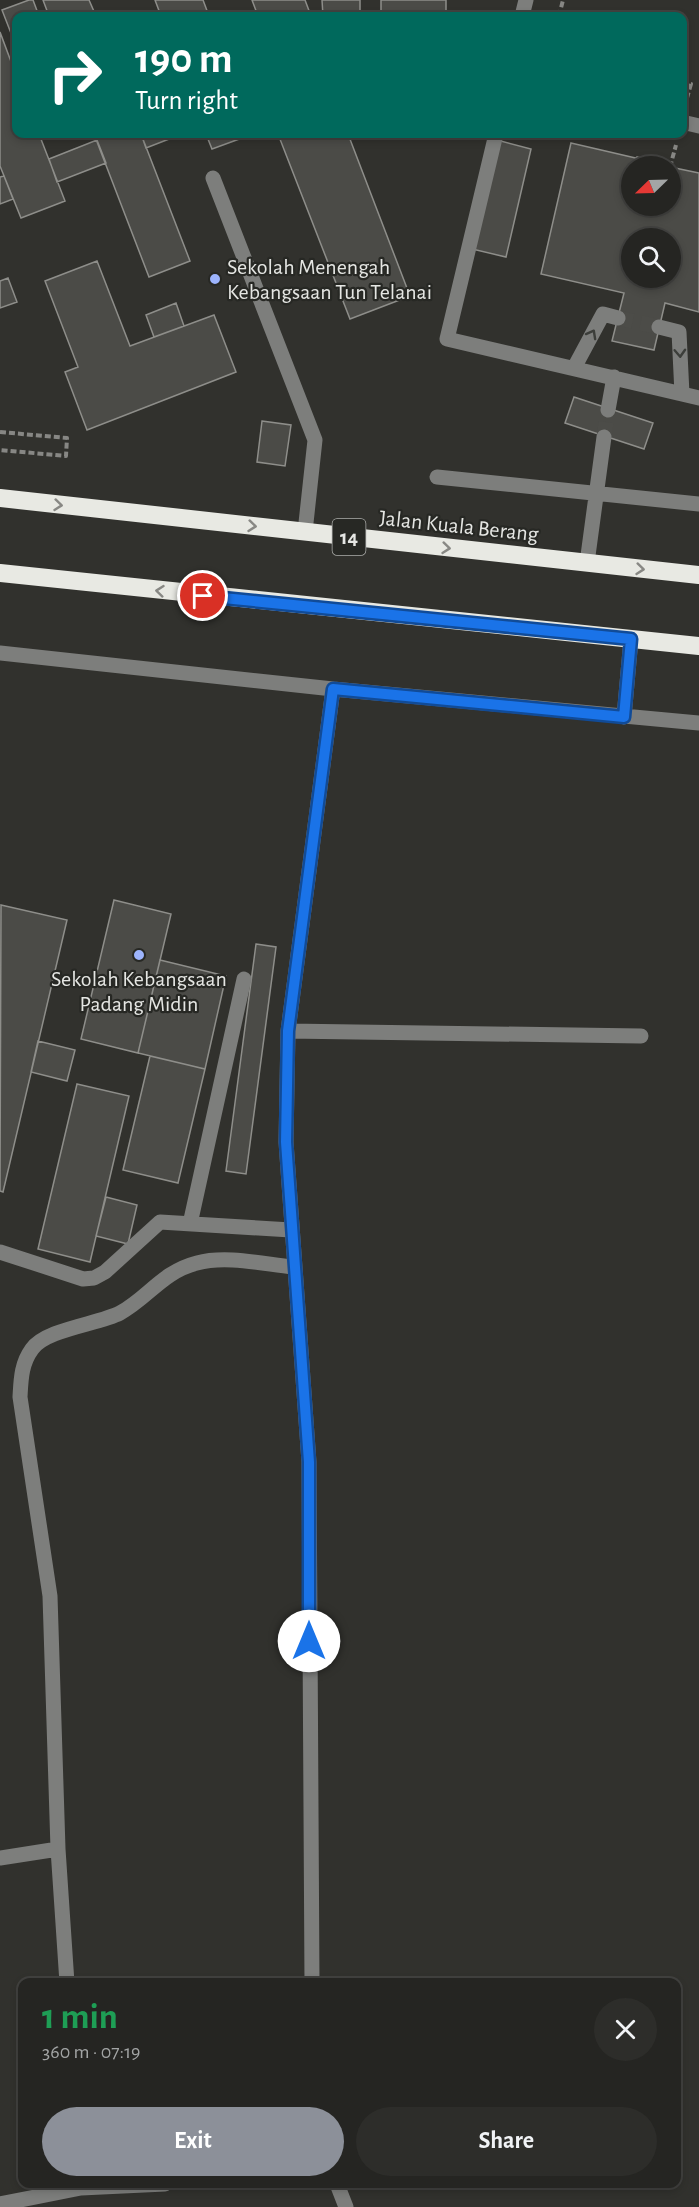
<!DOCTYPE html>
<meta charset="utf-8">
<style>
:root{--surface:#252522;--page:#2d2d2a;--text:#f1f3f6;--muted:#a3a5a5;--line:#424240;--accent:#8c9099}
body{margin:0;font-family:"Alegreya Sans",sans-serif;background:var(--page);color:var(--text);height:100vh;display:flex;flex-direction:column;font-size:22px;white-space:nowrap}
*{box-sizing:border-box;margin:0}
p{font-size:20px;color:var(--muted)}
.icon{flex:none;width:33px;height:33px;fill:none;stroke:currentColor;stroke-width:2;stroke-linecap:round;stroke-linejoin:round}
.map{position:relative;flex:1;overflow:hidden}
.drawer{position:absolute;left:18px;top:1978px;width:663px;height:210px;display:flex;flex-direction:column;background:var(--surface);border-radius:12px;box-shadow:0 3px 9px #0003,0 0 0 2px var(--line)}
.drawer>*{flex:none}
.banner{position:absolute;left:12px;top:12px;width:675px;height:126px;border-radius:12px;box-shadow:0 3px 9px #0003,0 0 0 2px var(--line);background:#00695c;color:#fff;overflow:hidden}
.needle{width:39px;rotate:247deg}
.fabs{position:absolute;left:621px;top:156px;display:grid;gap:12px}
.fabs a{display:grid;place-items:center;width:60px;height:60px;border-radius:50%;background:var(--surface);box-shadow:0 3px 9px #0003,0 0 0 2px var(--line);font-size:30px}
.pin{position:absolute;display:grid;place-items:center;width:51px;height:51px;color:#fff;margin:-26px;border:3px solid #fff;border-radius:50%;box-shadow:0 2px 6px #0007}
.me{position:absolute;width:66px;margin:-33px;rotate:0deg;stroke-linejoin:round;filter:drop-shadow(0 0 4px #0008)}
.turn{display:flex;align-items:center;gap:21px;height:126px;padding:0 24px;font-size:27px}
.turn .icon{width:78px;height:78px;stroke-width:2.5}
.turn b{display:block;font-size:42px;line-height:51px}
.round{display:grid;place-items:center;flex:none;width:63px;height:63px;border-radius:32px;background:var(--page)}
.summary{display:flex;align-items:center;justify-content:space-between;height:102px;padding:0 24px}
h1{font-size:36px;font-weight:700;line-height:45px;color:#1e9e55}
.primary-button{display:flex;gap:12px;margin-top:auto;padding:12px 24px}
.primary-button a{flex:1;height:69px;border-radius:36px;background:var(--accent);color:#fff;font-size:24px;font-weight:700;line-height:69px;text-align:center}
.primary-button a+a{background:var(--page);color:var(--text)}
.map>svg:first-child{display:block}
</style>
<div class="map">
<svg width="699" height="2207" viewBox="0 0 699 2207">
<rect width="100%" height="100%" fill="#31312d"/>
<path fill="#4b4b47" stroke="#8e8e8a" stroke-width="1.5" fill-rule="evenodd" d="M29 0H33L39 16H16V40L14 41 2 10Z
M43 0H89L96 16H49Z
M155 0H203L209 16H161Z
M252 0H305L311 16H258Z
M322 0H360V16H323Z
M381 0H446V16H381Z
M0 32 16 75V134H39L65 201 21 218 0 166Z
M94 134H141L190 261 149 277Z
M141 134H182L146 148Z
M206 134H253L212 149Z
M278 134H348L410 296 350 319Z
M97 140 106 163 57 182 49 159Z
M497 140 531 149 506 257 472 249Z
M571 143 670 166H632V206H670V167L699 173V312L665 303 654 350 612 341 624 293 541 274ZM632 238H670V278H632Z
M4 176 13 199 0 204V177Z
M97 261 130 346 214 315 236 372 87 430 65 372 78 367 45 281Z
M8 278 17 302 0 308V281Z
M176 303 184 326 154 337 146 315Z
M574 397 653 423 644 449 565 423Z
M262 421 291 425 285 466 257 462Z
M114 900 171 914 138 1053 81 1039Z
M1 905 67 920 3 1192 0 1191Z
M256 944 276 947 246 1174 226 1171Z
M160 960 226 976 205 1069 138 1053Z
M38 1041 75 1050 67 1081 31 1072Z
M150 1056 205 1069 178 1183 123 1170Z
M77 1084 129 1096 90 1262 38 1249Z
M106 1197 137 1205 128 1244 96 1236Z"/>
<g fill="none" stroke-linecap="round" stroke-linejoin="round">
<path stroke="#4c4c48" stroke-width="15" stroke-dasharray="15 8" stroke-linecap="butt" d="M618 318 659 327
M604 437 608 410"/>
<path stroke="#878784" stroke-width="4" stroke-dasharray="6 3" stroke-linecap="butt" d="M559 16 563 0
M682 82 691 84 687 98
M636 158 670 166
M670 167 676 145
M0 432 67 438 66 456 0 450"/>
<path stroke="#7d7e7c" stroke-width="15" d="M522 16 526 0
M682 122 699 126
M496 134 447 339 699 398
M213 178 315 440 305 532
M659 327 679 332 682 394
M574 368 603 314 618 318
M608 410 614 377
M437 477 699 504
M587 563 604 437
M0 653 333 689 699 723
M624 717 631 639
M288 1031 641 1036
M190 1224 244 979
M0 1252 83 1279 94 1278 105 1272 160 1222 291 1230
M0 1858 58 1849
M67 1983 58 1849 50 1596 20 1397C21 1380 21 1364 32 1349 46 1329 99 1324 120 1313 149 1297 162 1272 197 1263 226 1255 263 1264 293 1267
M312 1983 309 1462 286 1142 288 1031 333 689
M337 2184 346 2207
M0 2204 81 2188 165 2184"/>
<path stroke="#e8e9e3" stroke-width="18" d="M0 498 699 575
M0 573 699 646"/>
</g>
<defs><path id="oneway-chevron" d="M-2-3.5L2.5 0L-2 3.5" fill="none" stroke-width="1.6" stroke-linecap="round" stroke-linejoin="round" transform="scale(1.5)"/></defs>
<g stroke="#3c3e3a">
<use href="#oneway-chevron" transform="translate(592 334) rotate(-61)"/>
<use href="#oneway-chevron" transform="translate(680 353) rotate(87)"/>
</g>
<g stroke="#888884">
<use href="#oneway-chevron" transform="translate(58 505) rotate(6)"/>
<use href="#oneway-chevron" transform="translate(252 526) rotate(6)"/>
<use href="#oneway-chevron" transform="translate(446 548) rotate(6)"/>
<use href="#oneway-chevron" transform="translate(640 569) rotate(6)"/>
<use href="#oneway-chevron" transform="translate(160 591) rotate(-174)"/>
</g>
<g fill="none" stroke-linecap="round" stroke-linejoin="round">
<g stroke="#114b97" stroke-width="15">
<path id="route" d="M203 596 631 639 624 717 333 689 288 1031 286 1142 309 1462V1641"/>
</g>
<use href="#route" stroke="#1a73e8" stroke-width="10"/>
</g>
<g fill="#9db4fd" stroke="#272824" stroke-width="2">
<circle cx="215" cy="279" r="6"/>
<circle cx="139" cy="955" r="6"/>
</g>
<g text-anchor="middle" stroke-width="4.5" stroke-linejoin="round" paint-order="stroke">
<rect fill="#272824" stroke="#acadaa" stroke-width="1.5" x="332.5" y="519" width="33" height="36" rx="4.5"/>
<g font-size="21" font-weight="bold" fill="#e5e6e3">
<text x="349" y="544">14</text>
</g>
<g font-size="22" fill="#e5e6e3" stroke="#272824" text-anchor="start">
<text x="227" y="274">Sekolah Menengah<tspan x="227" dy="25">Kebangsaan Tun Telanai</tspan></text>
<text x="139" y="986" text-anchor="middle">Sekolah Kebangsaan<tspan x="139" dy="25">Padang Midin</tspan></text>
</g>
<g font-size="22" fill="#e5e6e3" stroke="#272824">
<text transform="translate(459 525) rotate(6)" y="8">Jalan Kuala Berang</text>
</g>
</g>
</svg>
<div class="fabs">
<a><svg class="needle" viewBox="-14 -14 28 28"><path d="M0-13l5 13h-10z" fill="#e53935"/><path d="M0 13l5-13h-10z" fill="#a3a5a5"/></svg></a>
<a><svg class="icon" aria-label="search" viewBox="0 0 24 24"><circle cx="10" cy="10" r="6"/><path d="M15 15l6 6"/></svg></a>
</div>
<div class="pin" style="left:203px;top:596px;background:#d93025"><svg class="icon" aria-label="arrive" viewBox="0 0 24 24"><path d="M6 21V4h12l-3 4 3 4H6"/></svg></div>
<svg class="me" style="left:309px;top:1641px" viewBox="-20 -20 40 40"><circle r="19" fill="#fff"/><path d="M0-13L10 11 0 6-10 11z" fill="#1a73e8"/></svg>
<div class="banner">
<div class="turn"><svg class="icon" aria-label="right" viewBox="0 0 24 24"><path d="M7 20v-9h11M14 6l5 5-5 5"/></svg><div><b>190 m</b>Turn right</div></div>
</div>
<section class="drawer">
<div class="summary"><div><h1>1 min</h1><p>360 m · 07:19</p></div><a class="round"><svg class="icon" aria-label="close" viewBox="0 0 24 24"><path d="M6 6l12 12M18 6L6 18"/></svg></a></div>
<div class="primary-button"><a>Exit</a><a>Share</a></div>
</section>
</div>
